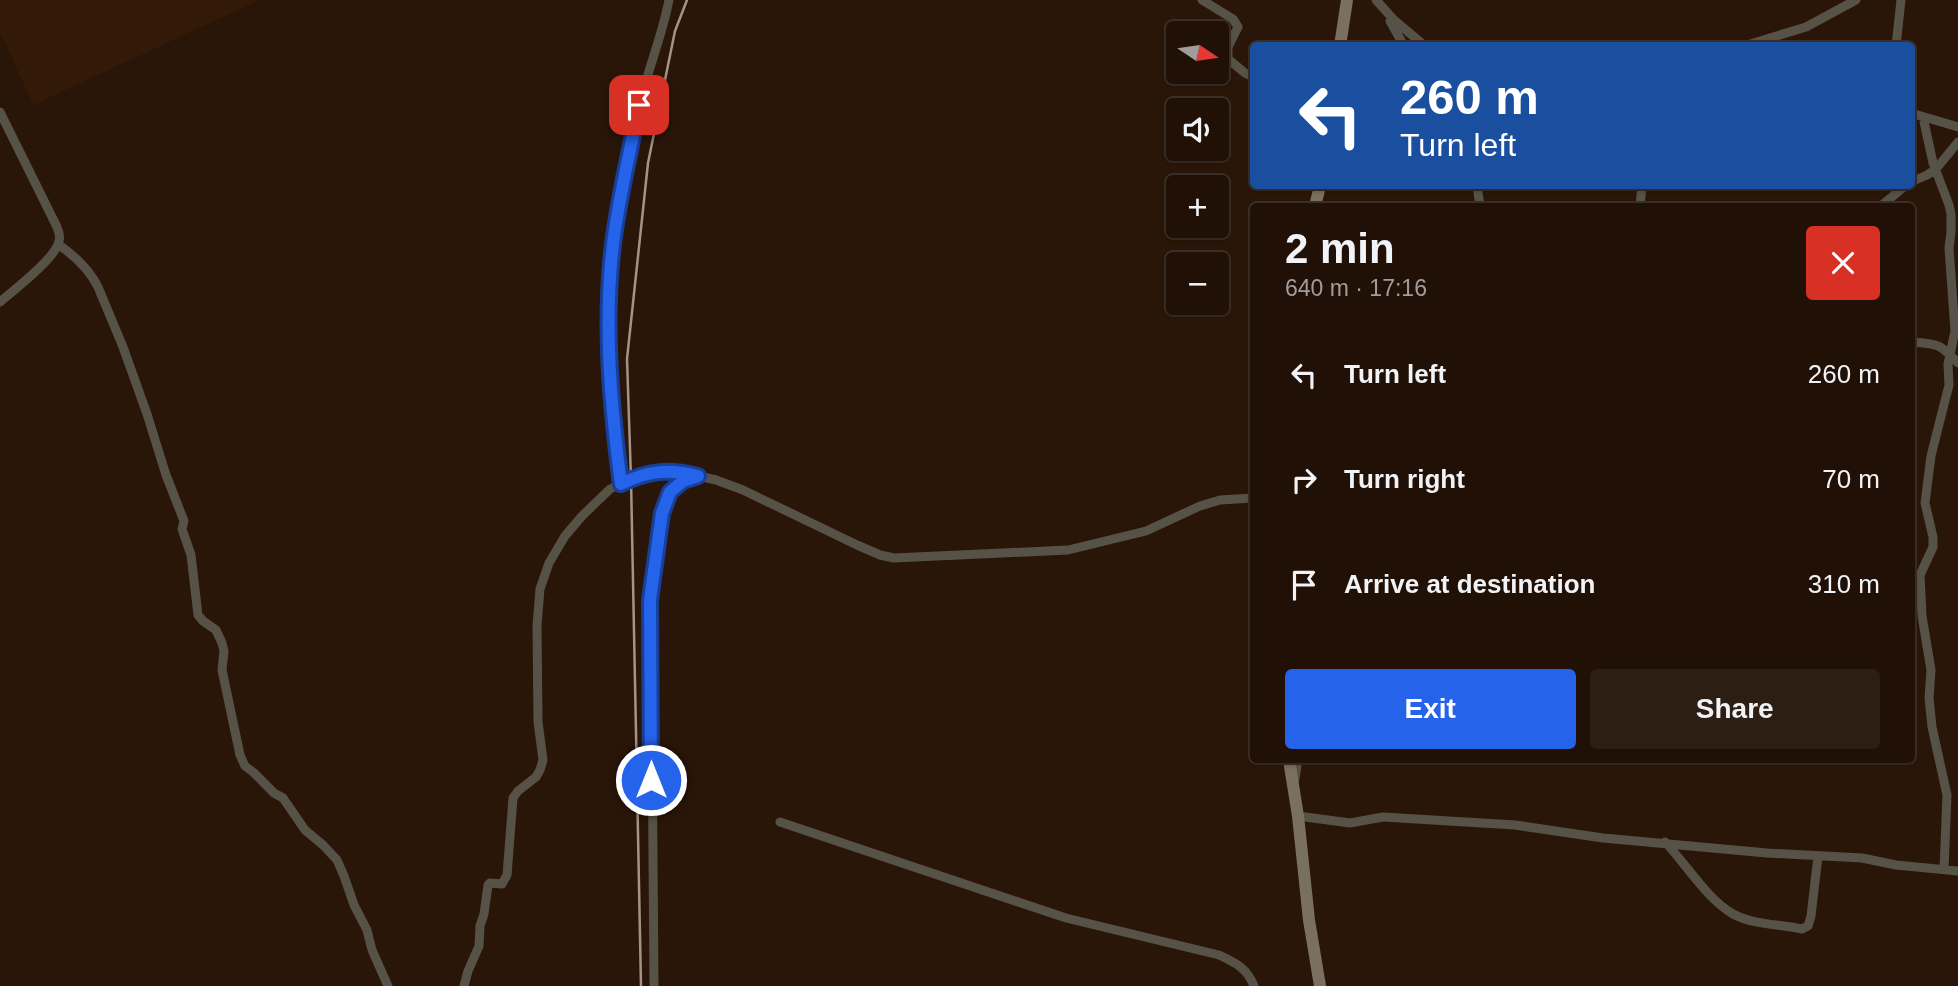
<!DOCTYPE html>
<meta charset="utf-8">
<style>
:root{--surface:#201006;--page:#2d1e14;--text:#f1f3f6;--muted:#a29d9b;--line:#3d3028;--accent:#2563eb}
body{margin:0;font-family:Helvetica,sans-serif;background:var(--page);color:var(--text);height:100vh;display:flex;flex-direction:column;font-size:26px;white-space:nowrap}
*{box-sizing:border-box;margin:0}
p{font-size:23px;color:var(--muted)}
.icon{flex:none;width:38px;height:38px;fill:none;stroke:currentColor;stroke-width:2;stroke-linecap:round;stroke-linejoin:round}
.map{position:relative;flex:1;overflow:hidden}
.side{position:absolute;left:1250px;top:203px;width:665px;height:560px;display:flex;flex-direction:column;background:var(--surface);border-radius:7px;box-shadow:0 2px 5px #0004,0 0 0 2px var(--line)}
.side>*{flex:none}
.top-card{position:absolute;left:1250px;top:42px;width:665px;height:147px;border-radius:7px;box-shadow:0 2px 5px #0004,0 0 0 2px var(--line);background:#1a4fa0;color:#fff;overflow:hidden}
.needle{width:46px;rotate:103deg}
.buttons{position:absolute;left:1166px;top:21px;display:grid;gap:14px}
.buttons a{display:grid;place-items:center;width:63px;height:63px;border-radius:7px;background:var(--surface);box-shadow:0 2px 5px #0004,0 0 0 2px var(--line);font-size:35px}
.pin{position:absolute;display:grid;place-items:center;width:60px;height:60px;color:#fff;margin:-30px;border-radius:14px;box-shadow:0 4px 10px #0006}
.me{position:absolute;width:77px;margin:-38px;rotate:0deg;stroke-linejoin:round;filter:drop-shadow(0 0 5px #0008)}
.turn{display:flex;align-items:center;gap:24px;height:147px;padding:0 35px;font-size:32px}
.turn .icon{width:91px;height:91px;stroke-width:2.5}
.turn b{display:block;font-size:49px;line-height:60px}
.round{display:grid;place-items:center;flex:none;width:74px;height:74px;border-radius:7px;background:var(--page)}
.headline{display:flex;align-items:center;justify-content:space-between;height:119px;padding:0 35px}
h1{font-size:42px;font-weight:800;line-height:52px}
.primary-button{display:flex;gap:14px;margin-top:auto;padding:14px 35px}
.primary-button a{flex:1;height:80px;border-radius:7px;background:var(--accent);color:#fff;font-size:28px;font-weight:800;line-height:80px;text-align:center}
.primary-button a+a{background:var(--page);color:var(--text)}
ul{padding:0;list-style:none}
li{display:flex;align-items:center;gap:21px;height:105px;padding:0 35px}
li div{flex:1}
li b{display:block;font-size:26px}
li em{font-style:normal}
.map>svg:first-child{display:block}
</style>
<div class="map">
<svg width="1958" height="986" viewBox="0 0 1958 986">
<rect width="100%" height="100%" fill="#2a1608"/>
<path fill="#331907" d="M0 0H260L33 105 0 32Z"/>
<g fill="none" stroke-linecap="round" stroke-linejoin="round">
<path stroke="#575247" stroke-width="9" d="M1202 0 1233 19 1238 27 1228 47V59L1245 73 1253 77
M1376 0 1394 20 1425 46
M1390 21 1404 46
M1744 46 1806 27 1856 0
M1896 46 1901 0
M0 112 56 225C58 230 61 235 59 241 56 258 14 290 0 302
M1911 113 1958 127
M1923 117 1933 163 1949 205 1951 214V232L1949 248 1955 331 1948 364 1949 385 1931 456 1925 503 1933 537V547L1920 575 1922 616 1931 670 1929 698 1932 727 1947 795 1944 869
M1911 182 1927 175 1936 169 1958 142
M1477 186 1480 206
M1640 206 1642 186
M1881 206 1905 186
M59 245C75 256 89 269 98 287L123 347 147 414 166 475 184 521 182 529 191 555 198 615 203 621 216 630 222 643 224 651 222 670 240 755 245 766 253 772 274 793 283 798 305 830 323 845 337 860 344 876 354 905 367 930 372 950 388 986
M1911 342C1938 344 1939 343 1958 363
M621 484C611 408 606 332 612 255 616 207 628 156 639 108 647 71 662 37 669 0
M1294 784 1298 760
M1298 816 1350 823 1383 817 1515 825 1603 838 1767 853 1862 858 1896 865 1958 871
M780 822 1066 918 1219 955C1236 963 1247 968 1254 986
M1665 842C1686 864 1707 899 1733 914 1753 925 1780 924 1802 929L1808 926 1811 916 1818 856
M464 986 468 971 479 946 480 926 484 914 488 885 490 883 502 884 507 875 513 798 518 791 536 777 540 770 543 760 538 722 537 625 540 589 549 563 565 536 582 516 610 489 631 479 652 472 677 471 716 480 743 490 857 545 880 555 894 558 1068 550 1146 531 1200 506 1220 500 1253 498
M654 986 651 600 662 513 670 492 683 481 697 477"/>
<path stroke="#79705f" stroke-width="12" d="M1340 46 1347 0
M1315 206 1320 186
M1289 760 1298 816 1309 920 1320 986"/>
<path stroke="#a39388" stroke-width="2.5" d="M641 986 631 479 627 359 648 163 675 31 687 0"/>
</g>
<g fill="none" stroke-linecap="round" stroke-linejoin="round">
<g stroke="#184099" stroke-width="18">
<path id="route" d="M639 105C630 154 617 203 612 253 604 330 611 407 621 484 649 470 669 469 698 476L683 481 670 492 662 513 650 600 651 780"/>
</g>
<use href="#route" stroke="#2563eb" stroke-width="12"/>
</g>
</svg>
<div class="buttons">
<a><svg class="needle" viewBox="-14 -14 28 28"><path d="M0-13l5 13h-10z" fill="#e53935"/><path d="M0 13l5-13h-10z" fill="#a29d9b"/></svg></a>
<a><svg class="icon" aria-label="sound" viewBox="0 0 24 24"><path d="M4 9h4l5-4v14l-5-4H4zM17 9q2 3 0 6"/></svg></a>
<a>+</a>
<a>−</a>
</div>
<div class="pin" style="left:639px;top:105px;background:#d93025"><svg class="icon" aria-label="arrive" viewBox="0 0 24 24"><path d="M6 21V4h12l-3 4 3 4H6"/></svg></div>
<svg class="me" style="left:651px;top:780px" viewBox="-20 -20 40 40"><circle r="17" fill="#2563eb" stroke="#fff" stroke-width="3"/><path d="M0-11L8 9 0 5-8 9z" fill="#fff"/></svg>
<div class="top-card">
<div class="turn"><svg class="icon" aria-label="left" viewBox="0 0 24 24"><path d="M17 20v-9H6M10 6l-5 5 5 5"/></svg><div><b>260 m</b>Turn left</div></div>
</div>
<section class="side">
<div class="headline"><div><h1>2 min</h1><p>640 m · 17:16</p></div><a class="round" style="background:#d93025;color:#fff"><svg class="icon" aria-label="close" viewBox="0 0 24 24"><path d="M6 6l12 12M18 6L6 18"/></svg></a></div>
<ul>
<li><svg class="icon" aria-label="left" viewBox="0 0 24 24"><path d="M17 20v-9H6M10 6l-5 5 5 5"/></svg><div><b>Turn left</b></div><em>260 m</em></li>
<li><svg class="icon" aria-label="right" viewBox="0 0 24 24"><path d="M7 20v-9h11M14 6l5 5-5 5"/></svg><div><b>Turn right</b></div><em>70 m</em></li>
<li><svg class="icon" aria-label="arrive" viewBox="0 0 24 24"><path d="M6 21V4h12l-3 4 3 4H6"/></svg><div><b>Arrive at destination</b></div><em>310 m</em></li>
</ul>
<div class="primary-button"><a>Exit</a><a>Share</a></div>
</section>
</div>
